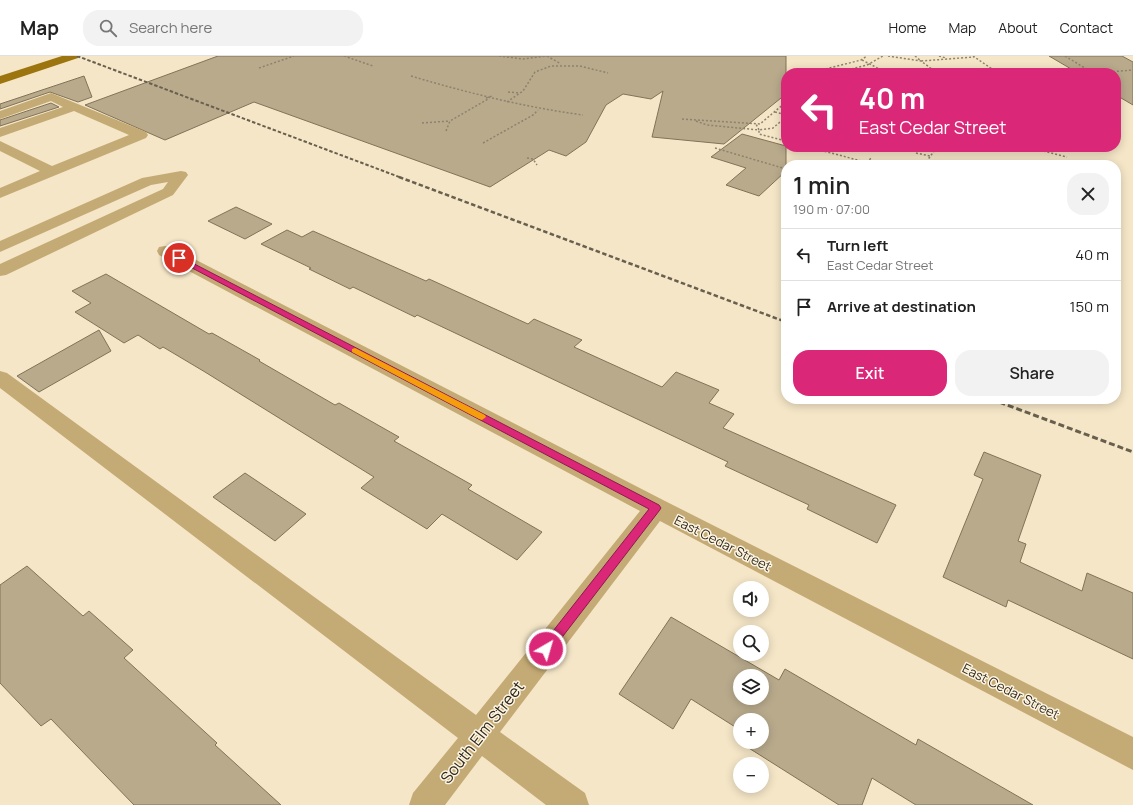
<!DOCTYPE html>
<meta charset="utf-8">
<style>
:root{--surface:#fff;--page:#f2f2f2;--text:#222;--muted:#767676;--line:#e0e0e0;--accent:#db2777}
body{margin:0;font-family:Manrope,sans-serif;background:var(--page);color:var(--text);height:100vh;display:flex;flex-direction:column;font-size:15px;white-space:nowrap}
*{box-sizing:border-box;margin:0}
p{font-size:13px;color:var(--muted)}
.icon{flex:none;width:22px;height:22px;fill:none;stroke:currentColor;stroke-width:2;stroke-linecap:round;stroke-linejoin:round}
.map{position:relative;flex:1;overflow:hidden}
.sheet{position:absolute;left:781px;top:104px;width:340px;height:244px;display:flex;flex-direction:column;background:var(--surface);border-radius:16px;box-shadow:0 2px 10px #0003}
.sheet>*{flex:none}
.banner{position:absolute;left:781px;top:12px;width:340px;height:84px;border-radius:16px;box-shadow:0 2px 10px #0003;background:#db2777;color:#fff;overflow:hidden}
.buttons{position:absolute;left:733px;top:525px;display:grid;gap:8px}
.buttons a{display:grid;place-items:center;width:36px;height:36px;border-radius:50%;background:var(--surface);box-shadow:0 2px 10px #0003;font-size:20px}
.pin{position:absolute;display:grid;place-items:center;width:34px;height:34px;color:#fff;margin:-17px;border:2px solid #fff;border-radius:50%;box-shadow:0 1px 4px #0007}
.me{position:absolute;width:44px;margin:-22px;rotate:38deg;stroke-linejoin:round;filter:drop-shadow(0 0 3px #0008)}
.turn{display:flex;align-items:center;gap:14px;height:84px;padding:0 12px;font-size:18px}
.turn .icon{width:52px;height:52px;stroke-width:2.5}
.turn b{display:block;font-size:28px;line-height:34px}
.round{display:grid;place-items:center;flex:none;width:42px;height:42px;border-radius:16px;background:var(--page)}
.headline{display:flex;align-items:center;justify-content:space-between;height:68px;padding:0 12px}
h1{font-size:24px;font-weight:600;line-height:30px}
.cta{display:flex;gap:8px;margin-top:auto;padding:8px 12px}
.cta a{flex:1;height:46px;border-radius:16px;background:var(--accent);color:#fff;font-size:16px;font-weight:600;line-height:46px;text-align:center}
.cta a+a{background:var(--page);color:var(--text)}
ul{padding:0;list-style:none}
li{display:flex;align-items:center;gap:12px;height:52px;padding:0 12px;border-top:1px solid var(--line)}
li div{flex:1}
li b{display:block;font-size:15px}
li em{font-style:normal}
header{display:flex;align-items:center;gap:24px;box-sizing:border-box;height:56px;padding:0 20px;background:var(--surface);border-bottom:1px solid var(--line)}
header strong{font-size:19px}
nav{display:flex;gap:22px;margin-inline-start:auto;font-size:14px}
.search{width:280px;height:36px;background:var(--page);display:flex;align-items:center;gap:10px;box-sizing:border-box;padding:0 14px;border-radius:16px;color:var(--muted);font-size:15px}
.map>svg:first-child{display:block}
</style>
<header>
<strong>Map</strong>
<div class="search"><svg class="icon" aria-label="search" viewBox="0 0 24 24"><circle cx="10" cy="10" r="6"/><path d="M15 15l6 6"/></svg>Search here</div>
<nav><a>Home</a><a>Map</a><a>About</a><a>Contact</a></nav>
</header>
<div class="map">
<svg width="1133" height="749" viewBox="0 0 1133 749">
<rect width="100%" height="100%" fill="#f5e6c7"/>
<path fill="#b9aa8c" stroke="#817358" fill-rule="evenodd" d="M218 0H786V38L724 88 652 81 663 35 651 43 623 38 606 49 586 86 566 100 549 94 490 131 254 46 165 84 85 49Z
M1049 0H1122L1133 6V49L1116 39V17H1078Z
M84 20 92 41 78 46 50 36 0 53V48Z
M51 47 59 51 0 70V64Z
M742 78 786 90V115L759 140 726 129 746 112 711 101Z
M236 151 272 168 245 183 208 165Z
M287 174 302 181 313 175 426 225 429 223 528 268 534 263 582 284 574 291 662 331 676 316 719 334 709 347 734 358 723 372 896 449 877 487 807 453 809 449 725 410 728 406 417 259 415 261 353 231 350 233 309 213 311 212 261 188Z
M106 218 209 278 212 277 260 304 259 305 335 349 339 347 399 381 394 385 472 429 468 433 542 476 517 504 442 458 427 473 361 432 374 421 205 316 163 291 160 293 138 279 124 287 75 256 91 247 72 235Z
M99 274 111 295 39 336 17 320Z
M984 396 1041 419 1018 485 1026 488 1020 506 1082 535 1087 517 1133 537V603L1008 544 1006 551 943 521 983 423 974 419Z
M245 417 306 458 275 485 213 441Z
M27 510 83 560 89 555 133 594 124 602 217 687 215 689 281 749H134L51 663 41 670 0 627V529Z
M671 561 779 624 785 613 916 689 918 683 1033 749H916L872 722 862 749H839L744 689 746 686H762V664H740V674L691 643 673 673 619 638ZM740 620H762V642H740Z"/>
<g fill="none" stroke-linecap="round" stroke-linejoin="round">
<path stroke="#8c826d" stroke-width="1.5" stroke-dasharray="2 2" stroke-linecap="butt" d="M344 0 373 10
M499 0 523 3 547 0
M547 0 561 8
M888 0 921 5 937 17
M915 0 921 5 974 1
M939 0 946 2
M973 0 998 17
M1065 0 1093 17
M862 4 887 17
M259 12 294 0
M819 17 822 14 861 4 867 0
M836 17 867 9 883 0
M1097 17 1133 14
M411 20C468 37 524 51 583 59
M508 36 520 37
M486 42 492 40
M507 46 523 35 535 16 551 10H580L608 17
M775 56 786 59
M786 61 773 72 759 74V78L786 85
M682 63 760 68 786 46
M696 65 707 69 759 74 756 68
M422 67 450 65
M446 75 450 65 488 43
M483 87 533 59 538 54
M809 91 876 109
M1028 91 1067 101
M715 92 786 113
M916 97 930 100
M527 102 533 103 537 109
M867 107 871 102
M924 109 937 91"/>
<path fill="#c4aa74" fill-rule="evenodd" d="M51 37 146 76 148 79 146 82 0 142V132L40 115 0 95V85L52 110 129 79 74 55 0 81V72L63 51 51 45 0 63V55Z
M181 115 186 116 188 119 173 139 6 219 0 220V208L163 133 168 126 151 129 0 196V185L142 122Z
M165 190 171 191 665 445 1133 681V714L660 465 500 676 585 737 589 749H546L482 700 445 749H409L413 737 458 682 0 332V315L7 317 476 659 640 455 159 199 157 195 159 191Z"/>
<path fill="#9c750e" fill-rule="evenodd" d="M62 0H80L78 2 0 28V20Z"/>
<path stroke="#68604e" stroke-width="2" stroke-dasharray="3.5 2" stroke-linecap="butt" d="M77 0 402 122"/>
<path stroke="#68604e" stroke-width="2.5" stroke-dasharray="4.5 2.5" stroke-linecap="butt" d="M399 121 786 266"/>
<path stroke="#68604e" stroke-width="3" stroke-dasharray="6 3" stroke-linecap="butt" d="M991 343 1133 396"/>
</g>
<path fill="#db2777" stroke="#8e194d" d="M179 200 659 449 661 452 659 455 550 597 546 598 542 597 540 593 542 589 649 453 177 204V201Z"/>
<path fill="#f59e0b" d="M355 292 485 359 486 361 482 364 479 363 352 296V293Z"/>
<g text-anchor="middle" stroke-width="3" stroke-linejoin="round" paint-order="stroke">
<g font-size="13" fill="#2f291d" stroke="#fdf4e1">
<text transform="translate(723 487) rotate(27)" y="5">East Cedar Street</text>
<text transform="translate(1011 635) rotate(27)" y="5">East Cedar Street</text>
</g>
<g font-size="16" fill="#2f291d" stroke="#fdf4e1">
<text transform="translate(482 676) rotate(-52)" y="6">South Elm Street</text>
</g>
</g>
</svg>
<div class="buttons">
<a><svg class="icon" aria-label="sound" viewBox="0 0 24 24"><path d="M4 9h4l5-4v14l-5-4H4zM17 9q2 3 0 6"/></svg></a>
<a><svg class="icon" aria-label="search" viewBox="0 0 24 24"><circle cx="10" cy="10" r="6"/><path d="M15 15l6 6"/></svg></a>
<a><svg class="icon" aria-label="layers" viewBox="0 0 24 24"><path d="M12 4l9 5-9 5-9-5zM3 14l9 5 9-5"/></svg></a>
<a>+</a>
<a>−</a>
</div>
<div class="pin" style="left:179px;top:202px;background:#d93025"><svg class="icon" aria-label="arrive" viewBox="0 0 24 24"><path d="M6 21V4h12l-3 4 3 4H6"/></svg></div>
<svg class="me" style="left:546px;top:593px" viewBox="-20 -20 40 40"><circle r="17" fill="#db2777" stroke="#fff" stroke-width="3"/><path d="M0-11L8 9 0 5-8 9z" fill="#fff"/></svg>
<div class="banner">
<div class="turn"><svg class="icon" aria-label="left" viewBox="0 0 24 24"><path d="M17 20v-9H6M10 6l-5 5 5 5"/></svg><div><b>40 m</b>East Cedar Street</div></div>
</div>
<section class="sheet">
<div class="headline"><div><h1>1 min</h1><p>190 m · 07:00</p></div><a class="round"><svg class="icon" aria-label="close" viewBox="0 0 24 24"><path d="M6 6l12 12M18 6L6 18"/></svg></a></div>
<ul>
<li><svg class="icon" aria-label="left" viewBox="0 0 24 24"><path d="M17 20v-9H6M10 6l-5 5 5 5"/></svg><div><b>Turn left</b><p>East Cedar Street</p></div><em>40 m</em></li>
<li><svg class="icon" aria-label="arrive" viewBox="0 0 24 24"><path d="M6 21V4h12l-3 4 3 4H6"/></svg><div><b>Arrive at destination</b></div><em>150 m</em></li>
</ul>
<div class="cta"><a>Exit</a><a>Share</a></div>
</section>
</div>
